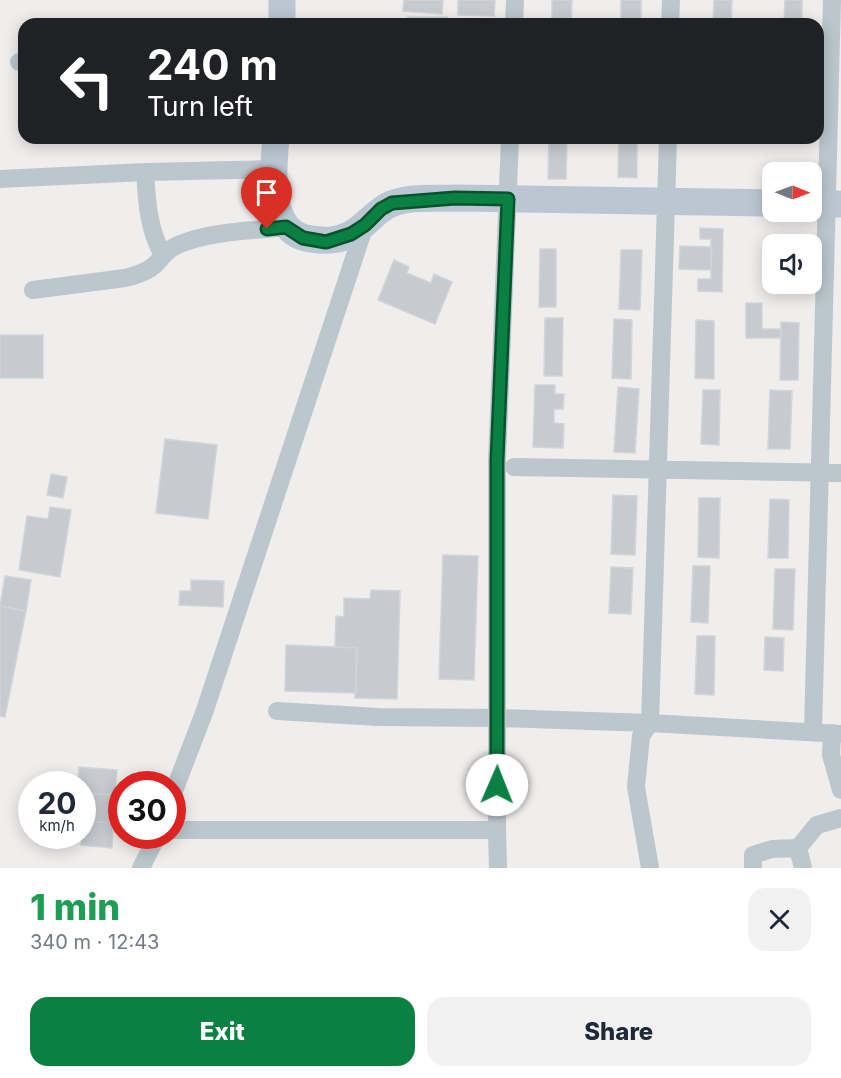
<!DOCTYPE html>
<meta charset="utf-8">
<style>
:root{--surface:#fff;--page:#f2f2f3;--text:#1f2937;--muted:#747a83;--accent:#0b8043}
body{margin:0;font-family:Inter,sans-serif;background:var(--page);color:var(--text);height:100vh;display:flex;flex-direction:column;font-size:22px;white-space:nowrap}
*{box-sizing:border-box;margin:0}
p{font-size:20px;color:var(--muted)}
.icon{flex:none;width:33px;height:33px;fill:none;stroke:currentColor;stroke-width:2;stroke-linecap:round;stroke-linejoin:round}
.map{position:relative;height:868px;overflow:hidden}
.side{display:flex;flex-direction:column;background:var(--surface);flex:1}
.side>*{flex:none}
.guide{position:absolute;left:18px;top:18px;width:806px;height:126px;border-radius:18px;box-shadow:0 3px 15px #0003;background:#202124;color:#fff;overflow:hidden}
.needle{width:39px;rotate:91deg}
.buttons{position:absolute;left:762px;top:162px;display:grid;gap:12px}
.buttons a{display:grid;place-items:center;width:60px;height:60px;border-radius:12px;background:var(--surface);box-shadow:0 3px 15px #0003;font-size:30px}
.speed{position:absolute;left:18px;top:771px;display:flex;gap:12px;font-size:30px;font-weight:700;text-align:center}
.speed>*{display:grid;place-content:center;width:78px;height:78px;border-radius:50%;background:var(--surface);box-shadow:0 3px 15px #0003;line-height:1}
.speed small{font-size:15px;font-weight:400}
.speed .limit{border:9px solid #d22;background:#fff;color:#111}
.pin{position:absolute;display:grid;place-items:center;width:51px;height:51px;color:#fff;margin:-62px -26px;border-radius:50% 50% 50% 0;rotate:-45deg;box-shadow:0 0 6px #0007}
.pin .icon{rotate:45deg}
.me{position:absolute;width:66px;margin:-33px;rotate:1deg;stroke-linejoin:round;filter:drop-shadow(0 0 4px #0008)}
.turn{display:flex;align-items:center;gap:21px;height:126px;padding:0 30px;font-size:27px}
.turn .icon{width:78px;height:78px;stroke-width:2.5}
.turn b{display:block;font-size:42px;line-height:51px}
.round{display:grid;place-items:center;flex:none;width:63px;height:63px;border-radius:18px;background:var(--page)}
.head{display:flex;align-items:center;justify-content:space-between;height:102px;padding:0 30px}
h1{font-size:36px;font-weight:800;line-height:45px;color:#1e9e55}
.button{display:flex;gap:12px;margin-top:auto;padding:12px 30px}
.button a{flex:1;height:69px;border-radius:18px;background:var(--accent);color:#fff;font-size:24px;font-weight:800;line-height:69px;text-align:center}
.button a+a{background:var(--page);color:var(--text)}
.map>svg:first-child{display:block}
</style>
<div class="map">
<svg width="841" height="868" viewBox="0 0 841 868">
<rect width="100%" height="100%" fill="#f0eded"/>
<path fill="#c7cbd0" stroke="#d1d4d9" stroke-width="1.5" d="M404 0H443L442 14 403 11Z
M458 0H495L494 16 458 15Z
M552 0H572L571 24H552Z
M621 0H641V24H621Z
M714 0H732L731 24H713Z
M785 0H802V24H784Z
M408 17H447V24H407Z
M549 138H567L566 179H548Z
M619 138H637V178L618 177Z
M700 228 723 229 722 292 698 291V279H711V239H700Z
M791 236H815V264H812V244H791Z
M680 246 712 247 711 270 679 269Z
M540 249H556V307H539Z
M621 250H642L640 310 619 309Z
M394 260 409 267 407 273 431 283 434 274 452 282 435 324 378 300Z
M790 284H801V291H790Z
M746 303H762V329H781V338H746Z
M545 318H563L562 376H544Z
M614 319 632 320 631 379 612 378Z
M696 320 714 321V379L695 378Z
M781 322 799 323 798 380H780Z
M0 335H43V378H0Z
M535 385H555V394H564L563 409H554V423L564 424 563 448 533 447Z
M618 387 639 389 635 453 614 452Z
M703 390H720L719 445 701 444Z
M770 390 792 391 790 449H768Z
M165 439 217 445 208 519 156 513Z
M51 474 67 477 63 498 47 495Z
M613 495 637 496 635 555 611 554Z
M699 498H720L719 558 698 557Z
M770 499 789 500 788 558H768Z
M50 507 71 510 60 577 19 570 27 516 48 519Z
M443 555 478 556 474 680 439 679Z
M693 566H710L708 623 691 622Z
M611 567 633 568 631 614 609 613Z
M775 569H795L793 630 773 629Z
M5 576 31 580 26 611 0 606Z
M191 580 224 581 223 607 179 605 180 591H191Z
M371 590 400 591 397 699 355 698 357 648 335 647 336 616 344 617V598L370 599Z
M0 606 26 611 5 717 0 716Z
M697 636H715L714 695 695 694Z
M765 637 784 638 783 671 764 670Z
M286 645 357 648 356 693 285 691Z
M79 767 117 770 115 795 82 793V784H78Z
M82 793 115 795 113 823 82 821Z
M83 821 113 823 112 848 81 845Z"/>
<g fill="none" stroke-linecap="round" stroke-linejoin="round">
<path stroke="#bbc6cd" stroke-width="18" d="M514 24 515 0
M670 24 671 0
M19 62H24
M145 172C147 203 148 226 162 254
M0 179 145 172 273 169
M33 290 125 278C134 276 143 273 151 268 162 260 163 251 180 244 213 231 251 231 286 227
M514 467 841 473
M277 711 378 717 498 718 650 723 841 734
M813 732 832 0
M832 733 831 755 841 790
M172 796 204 713 365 225
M172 830H497
M141 868 157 836
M498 868 497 830V460L510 138
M650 868 636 787 641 736 650 723 668 138
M753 868V855L772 849 798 848
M803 868 798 848 817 825 841 818"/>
<path stroke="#bac7d2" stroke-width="27" d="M282 24V0
M276 138C273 171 266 233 311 239 326 241 338 241 351 234 366 226 376 210 391 204 410 196 435 199 455 198L772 203
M812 204H841"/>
</g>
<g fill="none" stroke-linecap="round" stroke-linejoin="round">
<g stroke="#07532c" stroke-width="15">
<path id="route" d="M267 229 286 227 303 238 326 242 351 234 365 225 381 209 392 203 455 198 508 199 497 460V785"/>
</g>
<use href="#route" stroke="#0b8043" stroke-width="10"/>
</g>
</svg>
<div class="buttons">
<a><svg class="needle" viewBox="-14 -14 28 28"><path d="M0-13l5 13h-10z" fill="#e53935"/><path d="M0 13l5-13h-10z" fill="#747a83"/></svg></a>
<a><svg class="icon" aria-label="sound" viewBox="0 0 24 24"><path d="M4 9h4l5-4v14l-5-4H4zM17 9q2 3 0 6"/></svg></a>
</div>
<div class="speed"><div>20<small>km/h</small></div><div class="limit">30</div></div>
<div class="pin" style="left:267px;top:229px;background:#d93025"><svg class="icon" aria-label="arrive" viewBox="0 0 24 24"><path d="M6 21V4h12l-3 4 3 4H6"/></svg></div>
<svg class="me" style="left:497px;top:785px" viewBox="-20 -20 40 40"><circle r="19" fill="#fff"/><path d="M0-13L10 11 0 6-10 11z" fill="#0b8043"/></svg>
<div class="guide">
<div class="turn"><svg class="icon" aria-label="left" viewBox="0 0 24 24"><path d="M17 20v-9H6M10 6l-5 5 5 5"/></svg><div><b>240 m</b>Turn left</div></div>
</div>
</div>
<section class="side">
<div class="head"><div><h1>1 min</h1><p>340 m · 12:43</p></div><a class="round"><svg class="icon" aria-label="close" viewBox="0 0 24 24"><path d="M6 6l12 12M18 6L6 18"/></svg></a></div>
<div class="button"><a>Exit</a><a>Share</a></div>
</section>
